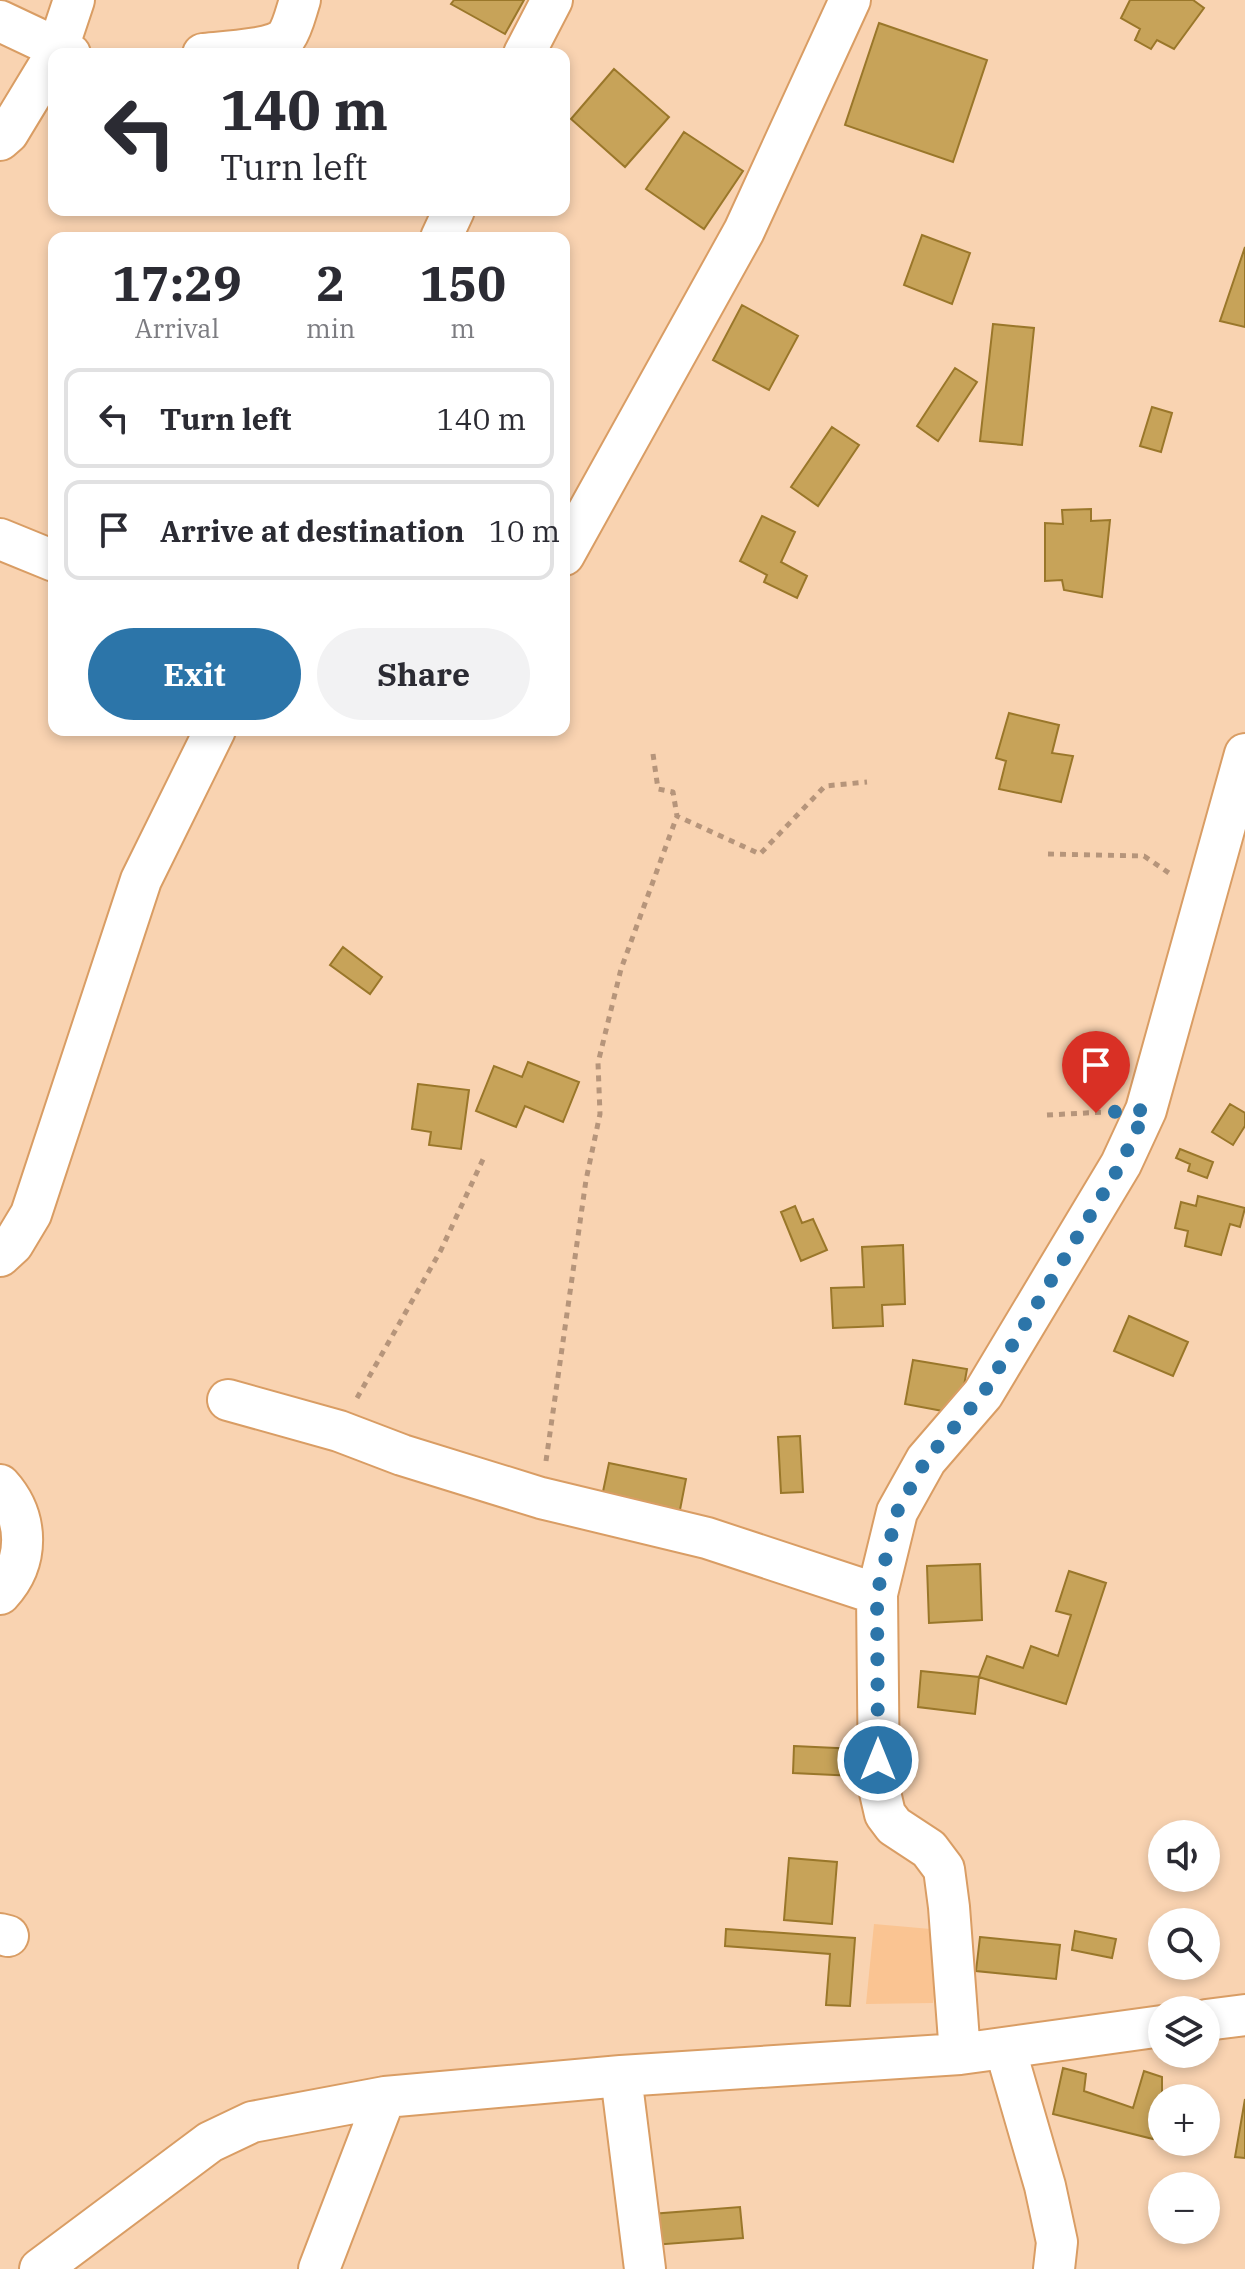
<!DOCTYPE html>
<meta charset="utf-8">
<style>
:root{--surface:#fff;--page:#f2f2f3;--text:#2b2b33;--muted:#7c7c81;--line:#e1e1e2;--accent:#2c75a9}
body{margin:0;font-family:"IBM Plex Serif",serif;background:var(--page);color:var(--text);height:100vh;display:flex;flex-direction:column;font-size:30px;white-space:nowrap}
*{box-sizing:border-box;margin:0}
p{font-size:26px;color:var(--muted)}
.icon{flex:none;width:44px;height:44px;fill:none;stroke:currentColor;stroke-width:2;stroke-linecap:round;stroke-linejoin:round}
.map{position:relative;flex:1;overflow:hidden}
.details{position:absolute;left:48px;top:232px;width:522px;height:504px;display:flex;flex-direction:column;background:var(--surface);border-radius:16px;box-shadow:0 4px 12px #0003}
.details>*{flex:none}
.banner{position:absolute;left:48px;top:48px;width:522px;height:168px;border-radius:16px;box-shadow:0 4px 12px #0003;background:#fff;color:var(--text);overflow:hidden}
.controls{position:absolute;left:1148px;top:1820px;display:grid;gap:16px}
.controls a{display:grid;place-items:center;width:72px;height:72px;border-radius:50%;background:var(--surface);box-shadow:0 4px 12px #0003;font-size:40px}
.pin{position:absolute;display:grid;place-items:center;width:68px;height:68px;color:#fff;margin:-82px -34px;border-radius:50% 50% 50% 0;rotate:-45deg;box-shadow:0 0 8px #0007}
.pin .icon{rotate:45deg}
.me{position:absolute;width:88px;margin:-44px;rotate:0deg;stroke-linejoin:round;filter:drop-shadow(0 0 6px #0008)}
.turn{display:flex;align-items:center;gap:28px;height:168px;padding:0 40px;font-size:36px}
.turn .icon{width:104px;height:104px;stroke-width:2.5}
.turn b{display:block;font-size:56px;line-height:68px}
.eta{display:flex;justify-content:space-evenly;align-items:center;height:136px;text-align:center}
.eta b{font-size:48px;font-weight:700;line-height:56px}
.action{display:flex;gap:16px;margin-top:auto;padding:16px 40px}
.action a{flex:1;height:92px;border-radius:48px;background:var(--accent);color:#fff;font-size:32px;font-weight:700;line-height:92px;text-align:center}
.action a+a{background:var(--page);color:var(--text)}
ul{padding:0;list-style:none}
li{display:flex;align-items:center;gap:24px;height:100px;margin:0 16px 12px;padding:0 24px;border:4px solid var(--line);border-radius:16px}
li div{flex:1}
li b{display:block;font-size:30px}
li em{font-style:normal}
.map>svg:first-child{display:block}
</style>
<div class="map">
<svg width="1245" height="2269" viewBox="0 0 1245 2269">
<rect width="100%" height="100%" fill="#f9d3b1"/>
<path fill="#fac492" d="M874 1924 942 1930 933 2003 866 2004Z"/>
<path fill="#c7a359" stroke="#9a772a" stroke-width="2" d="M454 0H524L505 34 451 4Z
M1130 0H1193L1204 8 1174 49 1157 40 1151 49 1135 40 1140 29 1121 18Z
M879 23 987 60 953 162 845 125Z
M614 69 669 117 625 167 571 119Z
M684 132 743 171 704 229 646 189Z
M922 235 970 253 952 304 904 285Z
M1245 247V327L1220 321Z
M742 305 798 336 769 390 713 360Z
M993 324 1034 328 1022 445 980 441Z
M955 368 977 382 938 441 917 426Z
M1152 407 1172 413 1161 452 1140 446Z
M832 427 859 445 818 506 791 487Z
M1091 509V521L1110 520 1102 597 1064 590 1062 580 1045 581V523L1063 524 1062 510Z
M762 516 795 532 781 562 807 576 797 598 764 582 767 575 740 561Z
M1009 713 1059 725 1052 753 1073 756 1061 802 999 789 1006 761 996 758Z
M343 947 382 977 370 994 330 965Z
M528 1062 579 1082 563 1122 525 1106 516 1127 476 1111 494 1066 522 1077Z
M418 1084 469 1090 461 1149 429 1145 431 1132 412 1129Z
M1230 1104 1245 1113V1126L1233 1145 1212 1132Z
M1180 1149 1213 1162 1207 1178 1188 1171 1190 1164 1176 1158Z
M1198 1196 1245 1208 1240 1227 1230 1224 1221 1255 1185 1246 1188 1231 1175 1228 1181 1202 1196 1206Z
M795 1206 802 1223 813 1219 827 1250 801 1261 781 1212Z
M903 1245 905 1304 882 1305 883 1326 833 1328 831 1288 864 1287 862 1247Z
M1129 1316 1188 1342 1173 1376 1114 1351Z
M913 1360 967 1369 959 1414 905 1404Z
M800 1436 803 1492 781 1493 778 1437Z
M609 1463 686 1479 679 1515 600 1506Z
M980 1564 982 1620 929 1623 927 1566Z
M1069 1571 1106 1583 1066 1704 979 1677 987 1656 1023 1668 1031 1646 1058 1656 1071 1615 1056 1611Z
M921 1671 979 1677 975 1714 918 1707Z
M794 1746 878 1750 876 1777 793 1773Z
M789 1858 837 1862 832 1924 784 1920Z
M726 1929 855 1938 850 2006 826 2005 830 1954 725 1946Z
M1075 1931 1116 1939 1112 1958 1072 1950Z
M980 1937 1060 1945 1056 1979 976 1971Z
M1063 2068 1086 2074 1084 2091 1133 2108 1144 2071 1162 2077V2123L1153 2139 1053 2114Z
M1245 2099V2158L1235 2157Z
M740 2207 743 2238 653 2245 651 2214Z"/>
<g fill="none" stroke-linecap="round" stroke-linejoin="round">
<g stroke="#d99d64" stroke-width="44">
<path id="street" d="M0 21 70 54
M56 54 74 0
M203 54C221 52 275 50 286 37 293 27 296 12 300 0
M524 54 552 0
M0 140 8 133 54 57
M441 238 454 210
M0 539 54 561
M564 555 744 231 850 0
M0 1256 13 1244 31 1214 141 880 215 730
M228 1400 339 1431 402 1455 541 1498 707 1538 877 1594
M0 1485C29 1517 30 1562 0 1594
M0 1934 8 1936
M1206 2020 1245 2015
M1005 2048 1045 2186 1057 2242 1054 2269
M960 2054 949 1907 944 1869 929 1849 894 1826 885 1814 879 1788 877 1594 897 1512 926 1460 983 1394 1121 1164 1146 1110 1245 754
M621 2076 645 2269
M40 2269 210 2142 252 2122 385 2097 621 2076 960 2054 1162 2026
M319 2269 385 2097"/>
</g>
<path stroke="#b6957b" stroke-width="5" stroke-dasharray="6 6" stroke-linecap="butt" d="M653 754 658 789 673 792 677 816 760 854 825 786 867 782
M1048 854 1144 856 1172 875
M1047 1115 1105 1112
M357 1398 441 1250 485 1155
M546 1461 586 1180 600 1114 598 1063 621 969 677 816"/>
<use href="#street" stroke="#fff" stroke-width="40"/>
</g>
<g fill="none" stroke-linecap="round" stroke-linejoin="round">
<path stroke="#2c75a9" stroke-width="14" stroke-dasharray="0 25.2" d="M878 1760 877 1594 897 1512 926 1460 983 1394 1121 1164 1146 1110 1096 1113"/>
</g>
</svg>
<div class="controls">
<a><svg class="icon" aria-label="sound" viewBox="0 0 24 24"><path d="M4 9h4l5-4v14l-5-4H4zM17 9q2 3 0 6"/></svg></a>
<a><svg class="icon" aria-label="search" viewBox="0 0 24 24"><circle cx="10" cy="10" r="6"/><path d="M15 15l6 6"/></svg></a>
<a><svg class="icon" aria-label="layers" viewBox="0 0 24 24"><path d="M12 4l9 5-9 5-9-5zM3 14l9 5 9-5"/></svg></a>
<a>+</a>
<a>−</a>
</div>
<div class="pin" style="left:1096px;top:1113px;background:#d93025"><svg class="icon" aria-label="arrive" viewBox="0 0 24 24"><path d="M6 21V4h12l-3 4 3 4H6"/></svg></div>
<svg class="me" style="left:878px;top:1760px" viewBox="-20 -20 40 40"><circle r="17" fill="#2c75a9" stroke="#fff" stroke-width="3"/><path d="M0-11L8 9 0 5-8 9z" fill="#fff"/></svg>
<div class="banner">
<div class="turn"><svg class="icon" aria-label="left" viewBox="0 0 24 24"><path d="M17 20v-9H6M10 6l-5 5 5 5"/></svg><div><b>140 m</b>Turn left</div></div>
</div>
<section class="details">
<div class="eta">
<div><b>17:29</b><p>Arrival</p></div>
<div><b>2</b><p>min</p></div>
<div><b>150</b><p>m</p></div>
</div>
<ul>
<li><svg class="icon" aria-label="left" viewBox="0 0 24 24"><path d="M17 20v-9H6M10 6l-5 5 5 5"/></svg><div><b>Turn left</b></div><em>140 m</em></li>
<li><svg class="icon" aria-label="arrive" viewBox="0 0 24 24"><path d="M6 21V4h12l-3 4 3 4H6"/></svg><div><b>Arrive at destination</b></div><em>10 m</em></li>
</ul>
<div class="action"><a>Exit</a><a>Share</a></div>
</section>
</div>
